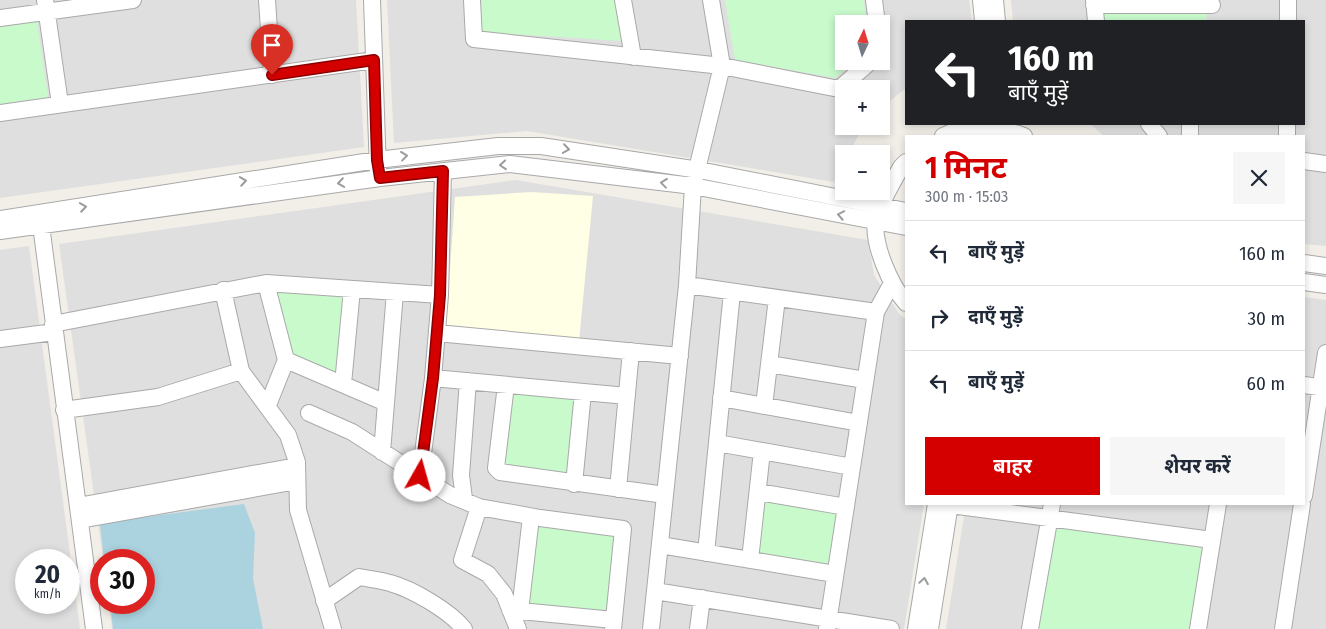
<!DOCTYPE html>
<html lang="hi">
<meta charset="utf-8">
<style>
:root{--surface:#fff;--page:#f6f6f7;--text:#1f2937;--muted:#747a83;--line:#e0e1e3;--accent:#d40000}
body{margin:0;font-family:"Fira Sans Condensed","Noto Sans Devanagari",sans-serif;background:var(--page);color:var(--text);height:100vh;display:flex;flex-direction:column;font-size:19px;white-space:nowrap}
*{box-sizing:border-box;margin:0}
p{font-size:16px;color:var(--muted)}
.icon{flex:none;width:28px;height:28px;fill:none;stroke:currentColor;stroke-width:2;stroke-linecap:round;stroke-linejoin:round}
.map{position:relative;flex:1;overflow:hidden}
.details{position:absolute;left:905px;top:135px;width:400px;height:370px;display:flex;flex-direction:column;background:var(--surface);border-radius:0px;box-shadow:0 2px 8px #0003}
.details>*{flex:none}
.banner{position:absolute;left:905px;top:20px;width:400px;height:105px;border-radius:0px;box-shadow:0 2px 8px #0003;background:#202124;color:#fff;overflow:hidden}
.needle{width:32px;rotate:4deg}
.tools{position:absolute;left:835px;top:15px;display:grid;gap:10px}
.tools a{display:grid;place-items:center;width:55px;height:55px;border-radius:0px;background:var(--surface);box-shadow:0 2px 8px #0003;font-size:25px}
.speed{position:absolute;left:15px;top:549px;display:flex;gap:10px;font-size:25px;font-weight:700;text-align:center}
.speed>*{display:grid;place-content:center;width:65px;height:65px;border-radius:50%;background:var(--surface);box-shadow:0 2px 8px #0003;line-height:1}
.speed small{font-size:12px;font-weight:400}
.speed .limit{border:8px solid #d22;background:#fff;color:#111}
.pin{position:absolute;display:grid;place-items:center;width:42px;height:42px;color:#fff;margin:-51px -21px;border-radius:50% 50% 50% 0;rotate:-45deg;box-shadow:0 0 5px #0007}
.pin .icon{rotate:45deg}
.me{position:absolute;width:55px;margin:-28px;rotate:7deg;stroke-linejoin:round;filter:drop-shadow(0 0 4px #0008)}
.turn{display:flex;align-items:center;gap:18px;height:105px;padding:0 20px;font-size:22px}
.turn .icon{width:65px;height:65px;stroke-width:2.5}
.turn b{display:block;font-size:35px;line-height:42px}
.round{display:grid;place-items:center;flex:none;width:52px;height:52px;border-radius:0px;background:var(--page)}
.overview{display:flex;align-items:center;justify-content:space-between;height:85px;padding:0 20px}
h1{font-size:30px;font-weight:700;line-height:38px;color:var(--accent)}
.cta{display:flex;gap:10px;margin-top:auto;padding:10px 20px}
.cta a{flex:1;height:58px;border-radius:0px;background:var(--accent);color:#fff;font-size:20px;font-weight:700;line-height:58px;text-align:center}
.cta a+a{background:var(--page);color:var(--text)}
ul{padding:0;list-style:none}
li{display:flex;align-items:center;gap:15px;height:65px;padding:0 20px;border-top:1px solid var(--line)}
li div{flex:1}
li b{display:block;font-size:19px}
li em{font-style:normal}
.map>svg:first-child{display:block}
</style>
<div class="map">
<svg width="1326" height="629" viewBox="0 0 1326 629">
<rect width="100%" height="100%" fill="#f2efe9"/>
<path fill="#e0dfdf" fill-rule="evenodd" d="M0 0H356L364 147 0 198Z
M387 0H969L972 21H906V88L881 108V89H844V126H863L849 154H844V163L834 182 527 131 394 143ZM844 24H881V61H844Z
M1011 0H1326V246L1304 244V136H1104L1090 124H1304V21H1013Z
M516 180 868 240 874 275 900 315 906 319V504H924L904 629H112L109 603 144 602V560H103L59 244Z
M29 246 80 629H0V250ZM26 560H69V602H26Z
M1304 297 1326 300V629H946L966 504H1304Z"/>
<path fill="#ffffe5" d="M531 192 593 196 579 341 446 327 455 197Z"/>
<path fill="#c8facc" d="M479 0H615L621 41 481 32Z
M725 0H864L866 24H844V61H855L835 78 735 60Z
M1103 13H1207L1206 21H1104Z
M37 21 48 97 0 104V27Z
M274 289 346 294 340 375 289 352Z
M510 390 577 397 569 479 503 469Z
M761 496 839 509 830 569 754 556Z
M537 525 615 533 606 613 527 605Z
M1056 527 1203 548 1191 629H1038Z"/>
<path fill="#aad3df" d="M244 504 255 533 253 579 263 629H113L110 603 144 602V560H104L100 523Z"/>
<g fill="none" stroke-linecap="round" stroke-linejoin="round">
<g stroke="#a9a9a9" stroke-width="18">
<path id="minor" d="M45 0 60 104
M267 0 272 75
M372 0 378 171
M472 0 474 39 722 66 839 89 871 61
M623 0 633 57
M874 0 877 24
M981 0 983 21
M995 0 997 21
M1094 0 1096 21
M1094 5H1212
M0 18 133 0
M1288 21V0
M0 113 374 60
M1149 124 1159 136
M943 136C970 123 998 127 1024 136
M1190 136V124
M1287 136V124
M1304 161 1326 164
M906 162 901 167C892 184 880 202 876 220 872 244 891 286 906 303
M38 215 41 225 94 629
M0 219 377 160 498 146H541L699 170 906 211
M0 231 380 178 510 164 693 186 906 227
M1304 263 1326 266
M1304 282 1326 285
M266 283 286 360 268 405
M687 285 876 312
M223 290 241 371 288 435 297 462 298 510 333 629
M53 324 266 283 440 295
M437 333 680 356
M0 339 54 332
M286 360 386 403
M769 364 865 380
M433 378 627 396
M343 384 352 289
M506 385 496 468 500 472 665 495
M1304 385 1326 388
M721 398 859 423
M764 406 777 298
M64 410 158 397 241 371
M309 413 352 432 450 495 479 507 540 518 623 529 613 629
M717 443 852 467
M382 452 395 292
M420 476 433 378 440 295 443 171
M574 484 583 392
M618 489 631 351
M758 492 846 507
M1304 496 1326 353
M464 499 461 475 468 381
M943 504 1212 540
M78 506 297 466
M479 507 462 560 488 574 504 594 518 629
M80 520 297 481
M660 545 835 574
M706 553 732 292
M750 560 762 451
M655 591 891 629
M324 601 359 577C369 579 381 580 390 583 412 589 450 611 464 629
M510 610 614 620
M520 611 531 517
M651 629 687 285 693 186 722 66 711 0
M698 629 702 598
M827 629 876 312 892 283
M916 629 936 504
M930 629 950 504
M1030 629 1052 504
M1198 629 1218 504
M1283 629 1302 504"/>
</g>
<use href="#minor" stroke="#fff" stroke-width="16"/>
</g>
<defs><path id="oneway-chevron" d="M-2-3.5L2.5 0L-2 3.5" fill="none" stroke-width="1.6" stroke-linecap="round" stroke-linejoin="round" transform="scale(1.25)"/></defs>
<g stroke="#9c9c9c">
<use href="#oneway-chevron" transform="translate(566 149) rotate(8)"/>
<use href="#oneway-chevron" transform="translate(404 156) rotate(-7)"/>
<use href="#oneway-chevron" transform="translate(503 165) rotate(175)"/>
<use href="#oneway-chevron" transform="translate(243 181) rotate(-9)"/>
<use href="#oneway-chevron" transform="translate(341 183) rotate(172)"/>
<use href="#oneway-chevron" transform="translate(664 183) rotate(-173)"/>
<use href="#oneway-chevron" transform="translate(83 207) rotate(-9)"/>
<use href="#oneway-chevron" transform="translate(841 215) rotate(-169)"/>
<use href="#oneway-chevron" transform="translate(924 581) rotate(-81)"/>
</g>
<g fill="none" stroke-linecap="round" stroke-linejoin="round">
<g stroke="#8a0000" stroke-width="12">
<path id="route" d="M272 75 374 60 377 160 380 178 443 171 440 295 433 378 420 476"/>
</g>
<use href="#route" stroke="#d40000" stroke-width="9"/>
</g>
</svg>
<div class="tools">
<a><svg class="needle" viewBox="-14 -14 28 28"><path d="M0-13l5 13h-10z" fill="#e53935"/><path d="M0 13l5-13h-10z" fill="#747a83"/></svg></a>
<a>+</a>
<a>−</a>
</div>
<div class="speed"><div>20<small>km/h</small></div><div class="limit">30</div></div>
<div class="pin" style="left:272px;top:75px;background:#d93025"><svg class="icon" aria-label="arrive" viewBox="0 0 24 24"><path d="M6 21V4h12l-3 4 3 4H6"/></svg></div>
<svg class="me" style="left:420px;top:476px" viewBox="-20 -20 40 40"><circle r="19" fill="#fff"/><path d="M0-13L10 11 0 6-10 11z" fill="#d40000"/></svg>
<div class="banner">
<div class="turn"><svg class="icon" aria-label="left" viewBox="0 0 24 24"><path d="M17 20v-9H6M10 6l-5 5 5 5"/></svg><div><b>160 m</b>बाएँ मुड़ें</div></div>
</div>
<section class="details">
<div class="overview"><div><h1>1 मिनट</h1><p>300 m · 15:03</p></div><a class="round"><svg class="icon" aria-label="close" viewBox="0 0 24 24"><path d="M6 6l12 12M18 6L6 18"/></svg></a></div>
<ul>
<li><svg class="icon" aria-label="left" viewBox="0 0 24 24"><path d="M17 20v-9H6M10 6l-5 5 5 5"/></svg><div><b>बाएँ मुड़ें</b></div><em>160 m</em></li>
<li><svg class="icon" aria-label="right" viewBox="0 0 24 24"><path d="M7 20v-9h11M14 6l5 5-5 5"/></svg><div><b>दाएँ मुड़ें</b></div><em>30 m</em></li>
<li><svg class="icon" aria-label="left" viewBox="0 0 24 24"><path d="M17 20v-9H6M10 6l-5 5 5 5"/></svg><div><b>बाएँ मुड़ें</b></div><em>60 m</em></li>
</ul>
<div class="cta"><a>बाहर</a><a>शेयर करें</a></div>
</section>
</div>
